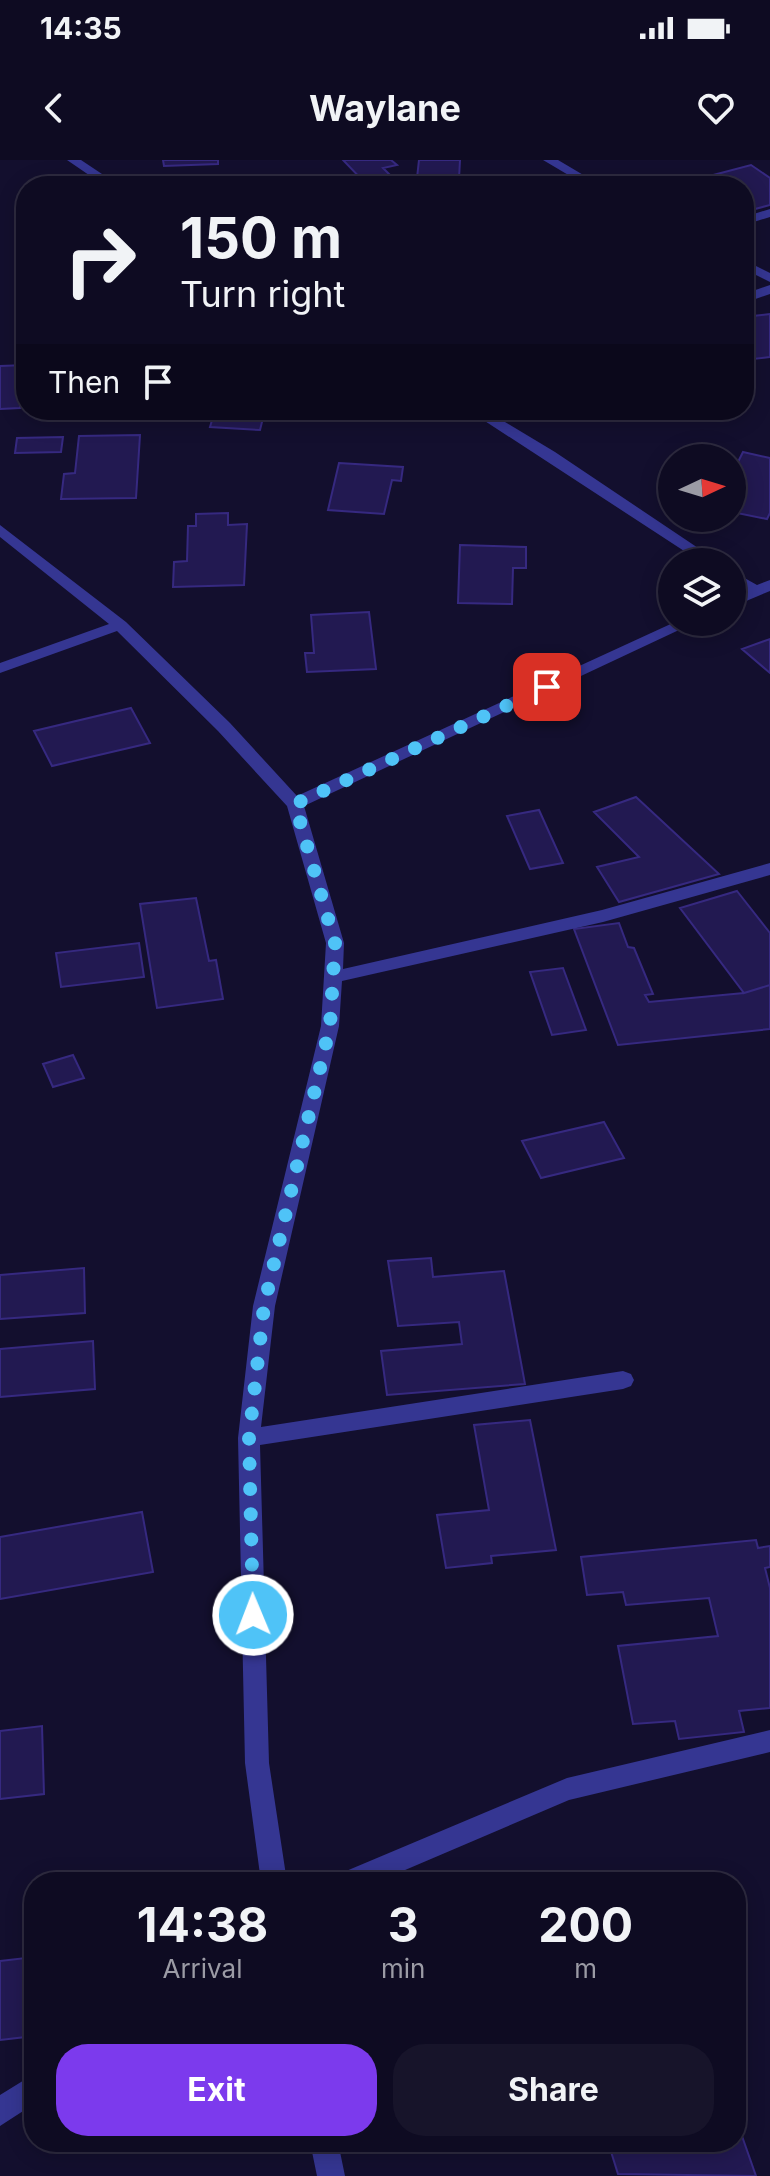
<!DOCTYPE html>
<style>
:root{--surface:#0e0b22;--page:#17142a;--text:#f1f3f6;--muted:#9b9ba5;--line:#2e2b40;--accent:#7c3aed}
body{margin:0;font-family:Inter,sans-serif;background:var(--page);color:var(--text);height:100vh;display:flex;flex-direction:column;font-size:30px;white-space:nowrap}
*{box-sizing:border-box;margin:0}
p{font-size:26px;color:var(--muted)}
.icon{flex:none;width:44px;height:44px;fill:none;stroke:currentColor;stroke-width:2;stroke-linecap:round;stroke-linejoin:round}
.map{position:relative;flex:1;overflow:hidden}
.details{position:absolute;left:24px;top:1712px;width:722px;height:280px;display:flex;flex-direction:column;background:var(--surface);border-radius:32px;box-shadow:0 4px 20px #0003,0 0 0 2px var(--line)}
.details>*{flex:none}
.top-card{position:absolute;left:16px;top:16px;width:738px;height:244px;border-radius:32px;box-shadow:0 4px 20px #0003,0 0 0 2px var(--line);background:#0e0b22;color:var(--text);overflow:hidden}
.needle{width:52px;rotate:86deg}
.tools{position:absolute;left:658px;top:284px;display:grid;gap:16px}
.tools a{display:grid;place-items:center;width:88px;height:88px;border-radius:50%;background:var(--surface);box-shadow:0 4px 20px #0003,0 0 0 2px var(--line);font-size:40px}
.pin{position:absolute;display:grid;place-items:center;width:68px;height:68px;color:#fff;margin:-34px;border-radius:16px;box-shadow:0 4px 12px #0006}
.me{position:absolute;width:88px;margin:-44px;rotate:359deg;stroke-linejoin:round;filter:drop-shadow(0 0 6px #0008)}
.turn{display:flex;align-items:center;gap:28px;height:168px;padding:0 32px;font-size:36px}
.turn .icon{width:104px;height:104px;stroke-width:2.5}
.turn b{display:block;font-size:56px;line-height:68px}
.then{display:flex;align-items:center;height:76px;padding:0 32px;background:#0003;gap:16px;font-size:30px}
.eta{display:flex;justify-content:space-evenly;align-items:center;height:136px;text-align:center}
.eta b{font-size:48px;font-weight:700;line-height:56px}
.action{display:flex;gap:16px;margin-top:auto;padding:16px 32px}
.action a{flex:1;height:92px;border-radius:32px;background:var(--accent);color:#fff;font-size:32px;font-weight:700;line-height:92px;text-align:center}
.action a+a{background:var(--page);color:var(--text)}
.status{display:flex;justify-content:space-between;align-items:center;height:56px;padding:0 40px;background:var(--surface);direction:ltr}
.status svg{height:22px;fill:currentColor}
header{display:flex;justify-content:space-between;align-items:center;height:104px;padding:0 32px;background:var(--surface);font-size:36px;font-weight:700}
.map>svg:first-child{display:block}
</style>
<div class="status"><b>14:35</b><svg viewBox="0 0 49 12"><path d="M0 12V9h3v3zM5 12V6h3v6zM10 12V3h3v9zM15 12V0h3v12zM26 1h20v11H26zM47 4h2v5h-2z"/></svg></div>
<header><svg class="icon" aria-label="back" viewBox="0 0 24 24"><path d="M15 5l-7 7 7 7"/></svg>Waylane<svg class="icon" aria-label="heart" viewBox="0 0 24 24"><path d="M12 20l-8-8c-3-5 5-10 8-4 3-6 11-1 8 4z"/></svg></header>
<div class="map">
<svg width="770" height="2016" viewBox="0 0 770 2016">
<rect width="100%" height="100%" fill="#130f2e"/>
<path fill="#221951" stroke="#362980" stroke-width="2" d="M163 0H218V4L164 6Z
M343 0H391L397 5 383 8 401 26H368Z
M419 0H460L459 19 417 18Z
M751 5 770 18V45L744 52V26H714L702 18Z
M302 16 303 21H318V26H273L281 24 280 17Z
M770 154V197L744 200V157Z
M26 205 20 248 0 249V206Z
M215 250H265L260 270 210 267Z
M616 250H678L679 253 616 252Z
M140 275 136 338 61 339 64 314 75 313 79 276Z
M63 277 61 292 15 293 17 278Z
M743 292 770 298V353L767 359 732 352V314Z
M339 303 403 307 401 321 392 320 384 354 328 350Z
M228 353V365L247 364 244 425 173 427 174 402 187 401 188 366H196V354Z
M460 385 526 387V408H513L512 444 458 443Z
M369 452 376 509 307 512 305 493H314L311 455Z
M770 479V513L742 489Z
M131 548 150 583 52 606 34 571Z
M636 637 719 714 619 742 597 707 639 697 594 652Z
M539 650 563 703 530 709 507 656Z
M737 731 770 773V825L744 833 680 748Z
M196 738 209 801 216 800 223 839 157 848 140 744Z
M619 763 628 787 634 788 653 834 645 835 649 842 744 833 770 825V869L618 885 574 769Z
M139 783 144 817 61 827 56 793Z
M563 808 586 870 552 875 530 812Z
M73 895 84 918 53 927 43 904Z
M604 962 624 998 541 1018 522 981Z
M431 1098 433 1117 504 1111 525 1224 387 1235 381 1191 462 1184 459 1162 398 1166 388 1101Z
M84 1108 85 1153 0 1159V1115Z
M93 1181 95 1229 0 1237V1189Z
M530 1260 556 1390 491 1396 492 1403 446 1408 437 1355 489 1350 474 1265Z
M142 1352 153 1412 0 1439V1377Z
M756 1380 758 1388 770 1386V1407L765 1408 770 1428V1548L739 1551 744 1572 679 1579 675 1561 633 1564 618 1486 718 1476 709 1438 626 1445 623 1432 587 1435 581 1397Z
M42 1566 44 1634 0 1639V1571Z
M34 1797V1876L0 1880V1801Z
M736 1959 756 2016 618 2014 608 1982H736Z"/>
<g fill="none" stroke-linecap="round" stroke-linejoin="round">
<path fill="#353692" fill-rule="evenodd" d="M67 0H81L120 26H105Z
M543 0H558L602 26H587Z
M770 49V57L744 65V57Z
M744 100 770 113V122L744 109Z
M770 125V134L744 143V134Z
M468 250H485L555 292 719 402H701Z
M0 365 126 462 230 563 297 636 675 462H696L304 646 344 783 343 809 602 750 770 703V715L603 762 342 821 339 866 275 1146 261 1267 623 1211 631 1214 634 1220 631 1226 623 1229 260 1285 269 1603 287 1722H261L245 1603 238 1278 253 1146 321 866 326 783 287 646 218 571 117 471 0 513V503L109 464 0 377Z
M732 411 757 425 770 420V431L732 447V436L744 431 732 423Z
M770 1570V1592L569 1640 377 1722H335L339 1714 567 1618Z
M34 1914V1944L0 1966V1935Z
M310 1982H338L345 2016H317Z"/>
</g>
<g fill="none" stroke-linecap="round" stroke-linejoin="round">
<path stroke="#4fc3f7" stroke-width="14" stroke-dasharray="0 25.2" d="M253 1455 249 1278 264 1146 330 866 333 817 335 783 295 644 547 527"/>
</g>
</svg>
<div class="tools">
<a><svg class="needle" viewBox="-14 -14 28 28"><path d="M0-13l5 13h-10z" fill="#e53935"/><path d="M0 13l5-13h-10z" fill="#9b9ba5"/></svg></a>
<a><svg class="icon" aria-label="layers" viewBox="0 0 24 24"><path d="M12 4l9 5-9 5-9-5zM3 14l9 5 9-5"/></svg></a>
</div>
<div class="pin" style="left:547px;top:527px;background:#d93025"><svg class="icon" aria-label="arrive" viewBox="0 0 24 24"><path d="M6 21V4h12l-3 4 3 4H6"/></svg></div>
<svg class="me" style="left:253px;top:1455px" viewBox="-20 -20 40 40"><circle r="17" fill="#4fc3f7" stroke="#fff" stroke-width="3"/><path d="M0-11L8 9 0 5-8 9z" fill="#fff"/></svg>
<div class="top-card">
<div class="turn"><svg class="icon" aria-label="right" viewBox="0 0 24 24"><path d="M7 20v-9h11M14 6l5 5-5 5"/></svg><div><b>150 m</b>Turn right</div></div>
<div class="then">Then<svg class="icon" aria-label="arrive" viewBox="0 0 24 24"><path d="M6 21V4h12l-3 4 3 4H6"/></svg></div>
</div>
<section class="details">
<div class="eta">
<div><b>14:38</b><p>Arrival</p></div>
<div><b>3</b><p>min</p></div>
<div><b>200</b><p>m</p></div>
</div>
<div class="action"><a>Exit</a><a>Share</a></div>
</section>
</div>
